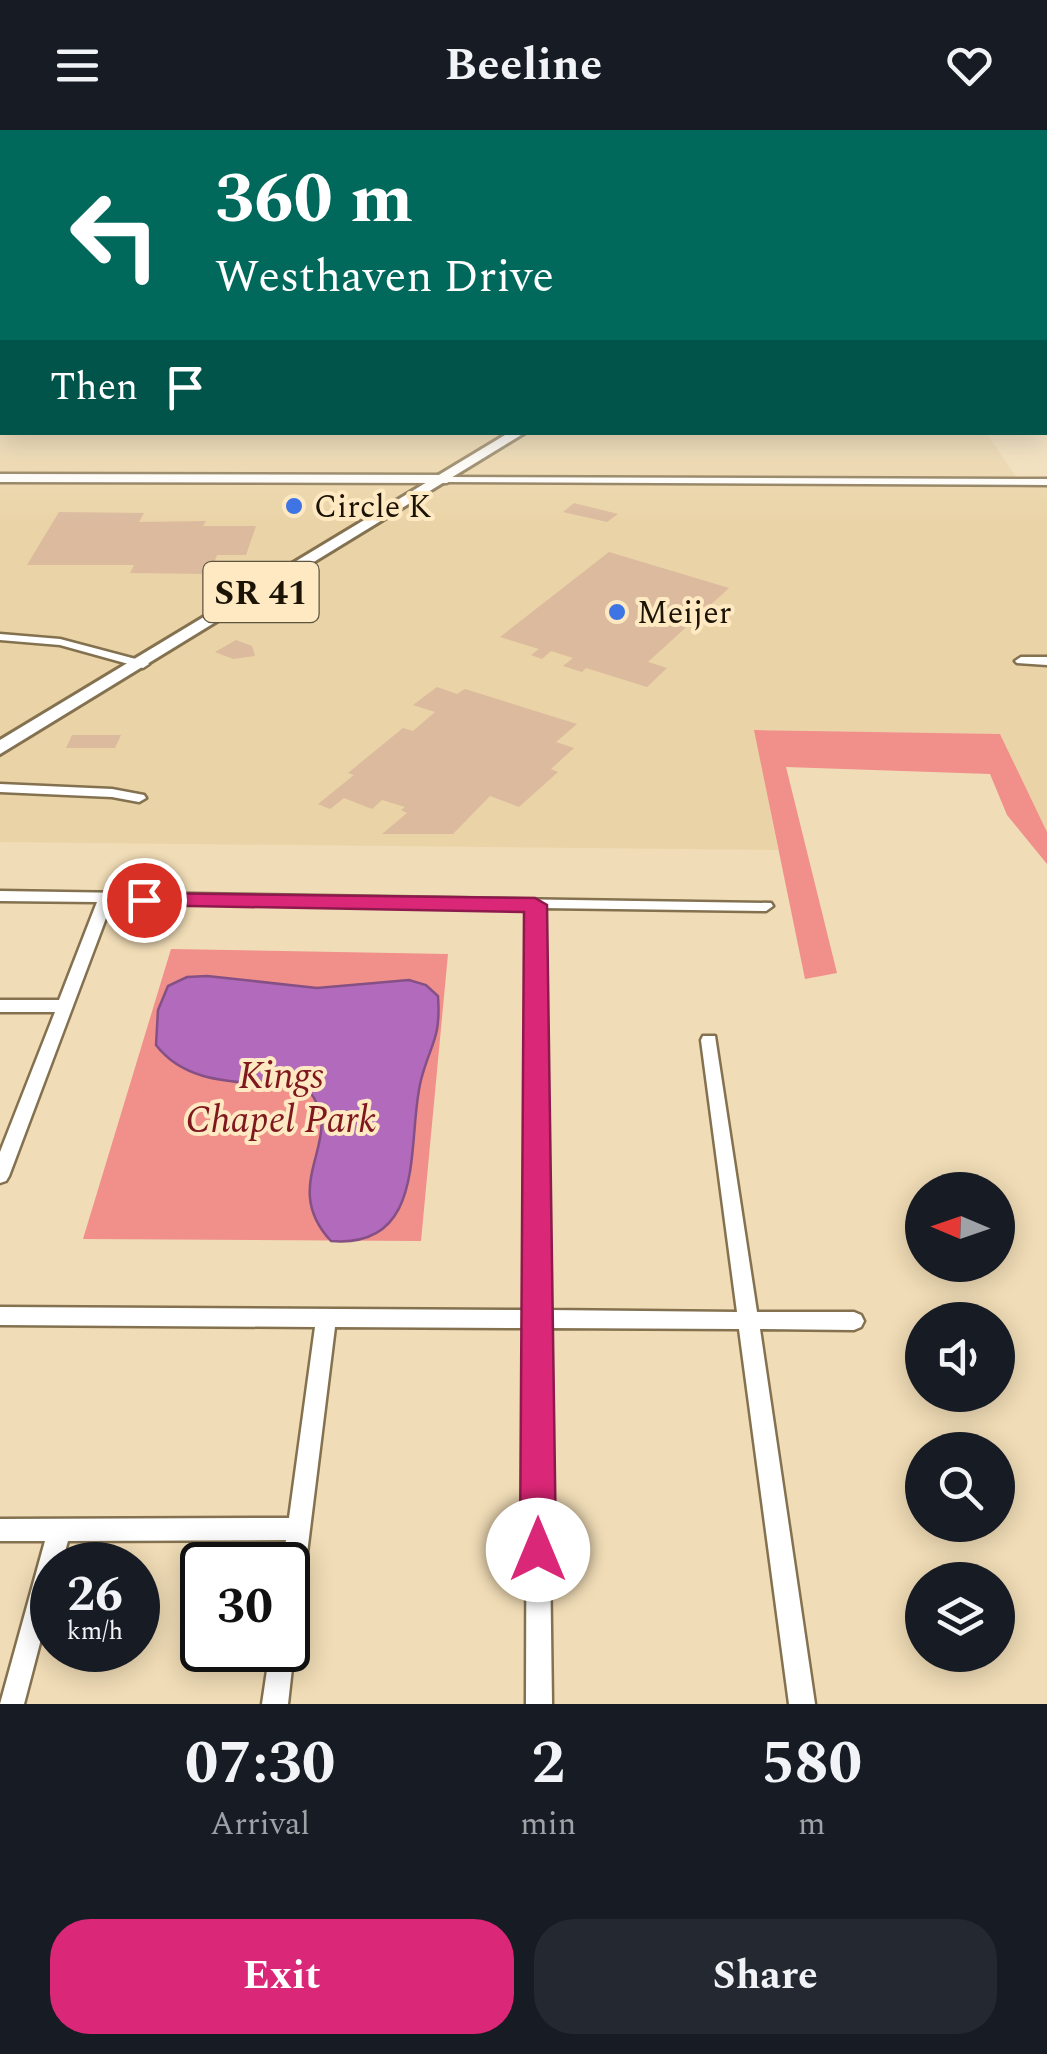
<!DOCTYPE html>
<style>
:root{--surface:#171b24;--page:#242831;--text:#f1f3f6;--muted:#9ea1a6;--accent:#db2777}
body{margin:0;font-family:Spectral,serif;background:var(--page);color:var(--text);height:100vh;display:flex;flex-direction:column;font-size:38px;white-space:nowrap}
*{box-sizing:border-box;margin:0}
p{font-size:32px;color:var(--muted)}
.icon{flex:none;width:55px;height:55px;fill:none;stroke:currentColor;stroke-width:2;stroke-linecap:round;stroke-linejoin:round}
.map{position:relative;height:1574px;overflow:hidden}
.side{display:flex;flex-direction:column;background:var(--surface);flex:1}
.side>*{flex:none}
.banner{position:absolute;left:0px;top:0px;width:1048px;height:305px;box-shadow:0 5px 25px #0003;background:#00695c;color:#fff;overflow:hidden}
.needle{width:65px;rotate:272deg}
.controls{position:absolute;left:905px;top:1042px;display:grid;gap:20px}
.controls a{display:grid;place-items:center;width:110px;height:110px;border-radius:50%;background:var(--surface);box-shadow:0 5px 25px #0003;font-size:50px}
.speed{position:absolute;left:30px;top:1412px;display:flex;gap:20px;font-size:50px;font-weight:700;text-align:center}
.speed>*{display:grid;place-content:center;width:130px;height:130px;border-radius:50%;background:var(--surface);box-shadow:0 5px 25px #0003;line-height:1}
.speed small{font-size:25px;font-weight:400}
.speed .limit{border:5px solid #111;border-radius:15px;background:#fff;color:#111}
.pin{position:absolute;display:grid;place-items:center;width:85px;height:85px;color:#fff;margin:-42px;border:5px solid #fff;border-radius:50%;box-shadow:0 2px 10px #0007}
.me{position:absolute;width:110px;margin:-55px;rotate:0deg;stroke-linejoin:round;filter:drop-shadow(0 0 8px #0008)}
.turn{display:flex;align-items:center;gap:35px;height:210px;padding:0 50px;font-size:45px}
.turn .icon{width:130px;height:130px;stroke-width:2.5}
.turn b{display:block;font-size:70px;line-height:85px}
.then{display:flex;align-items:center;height:95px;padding:0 50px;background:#0003;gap:20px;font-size:38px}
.eta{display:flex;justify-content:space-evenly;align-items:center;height:170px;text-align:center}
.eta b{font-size:60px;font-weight:700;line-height:70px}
.primary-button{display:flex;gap:20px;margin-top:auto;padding:20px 50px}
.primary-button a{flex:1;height:115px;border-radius:40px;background:var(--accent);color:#fff;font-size:40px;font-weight:700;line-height:115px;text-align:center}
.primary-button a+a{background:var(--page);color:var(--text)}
header{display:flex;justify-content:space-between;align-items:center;height:130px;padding:0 50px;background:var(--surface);font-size:45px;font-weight:700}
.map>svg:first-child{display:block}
</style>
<header><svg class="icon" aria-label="menu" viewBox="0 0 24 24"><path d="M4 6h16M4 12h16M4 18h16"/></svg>Beeline<svg class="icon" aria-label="heart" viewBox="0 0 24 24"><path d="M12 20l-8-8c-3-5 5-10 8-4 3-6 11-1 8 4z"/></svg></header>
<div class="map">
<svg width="1047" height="1574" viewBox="0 0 1047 1574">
<rect width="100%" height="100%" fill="#f0dcb6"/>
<path fill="#ead3a6" d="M0 296 2 302 986 303 1019 351 1047 352V702L1000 604 755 600 778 720 0 712Z"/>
<path fill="#f18f8b" d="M754 600 1000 604 1047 702V734L1007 685 990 644 786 637 837 843 805 849Z
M171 819 448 824 421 1111 83 1109Z"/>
<path fill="#b26abc" stroke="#855085" stroke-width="2.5" d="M207 846 317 858 409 850 426 855 438 866C441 909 431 912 421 950 406 1009 429 1119 331 1111 276 1052 350 1007 308 960 256 948 192 962 156 915L158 880 168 856 187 847Z"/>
<path fill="#dbba9e" d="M574 373 618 384 607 392 563 382Z
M59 382 144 383 139 392 206 391 203 396H256L246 425H217L210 444 130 443 134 435H27Z
M609 422 729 458 648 532 667 538 647 557 586 538 582 542 563 536 573 528 551 521 542 529 531 525 539 519 500 507Z
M236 510 252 516 255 526 233 529 215 522Z
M437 557 457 564 465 559 577 594 556 612 574 618 551 639 558 642 519 677 490 666 453 704H382L407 683 401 680 405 677 382 670 372 679 344 668 330 679 318 674 354 645 348 643 403 598 413 601 435 582 413 575Z
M72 605H121L115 618H66Z"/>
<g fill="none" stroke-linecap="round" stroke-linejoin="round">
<g stroke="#83714f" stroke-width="5">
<path id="street" d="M444 347 1047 349V355L447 352 444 351Z
M0 504 60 509 147 532 149 534 143 538 60 515 0 510Z
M1021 527H1047V535L1017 533 1015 531Z
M0 654 112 659 144 665 146 668 139 672 112 667 0 662Z
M0 761 771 773 773 776 766 781 542 778 547 1180 737 1182 701 910 703 906H715L757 1182H854L861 1185 864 1191 861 1197 854 1200 760 1199 815 1574H789L739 1199 547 1198 552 1574H526L527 1198 335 1197 300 1480 296 1488 288 1492V1435H282L286 1410 68 1411 61 1435H52V1467L24 1574H0L45 1411H0V1389L289 1388 315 1197 0 1195V1177L527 1180 528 778 112 772 9 1046 6 1051 0 1053V1022L55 882H0V870H59L97 772 0 771Z
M288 1510 291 1511 294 1520 288 1574H262L270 1520H288Z"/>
</g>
<g stroke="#83714f" stroke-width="5">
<path id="secondary" d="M0 344 447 345 453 349 447 353 0 352Z"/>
</g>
<g stroke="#83714f" stroke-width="6">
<path id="primary" d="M510 302H526L0 624V610Z"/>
</g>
<use href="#street" fill="#fff" fill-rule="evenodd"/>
<use href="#secondary" fill="#fff" fill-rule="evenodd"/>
<use href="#primary" fill="#fff" fill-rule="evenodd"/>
</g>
<linearGradient id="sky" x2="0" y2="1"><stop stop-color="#9296d6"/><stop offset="0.44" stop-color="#f8efde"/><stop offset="1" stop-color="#f8efde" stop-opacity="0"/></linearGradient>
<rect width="1047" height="395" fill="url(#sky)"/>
<path fill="#db2777" stroke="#8e194d" stroke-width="2.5" d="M144 763 535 768 547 775 556 1420 550 1432 538 1437 526 1432 520 1420 524 782 137 775 133 770 137 765Z"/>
<g fill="#3e74e4" stroke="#fee9c3" stroke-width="4">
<circle cx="294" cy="376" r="10"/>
<circle cx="617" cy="482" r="10"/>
</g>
<g text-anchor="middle" stroke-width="8" stroke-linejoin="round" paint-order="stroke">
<g font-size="32" fill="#1b1406" stroke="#fee9c3" text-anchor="start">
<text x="314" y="387">Circle K</text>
<text x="637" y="493">Meijer</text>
</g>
<rect fill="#fee9c3" stroke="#5f543f" stroke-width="2.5" x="203.5" y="432" width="115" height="60" rx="8"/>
<g font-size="35" font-weight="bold" fill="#1b1406">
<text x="261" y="474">SR 41</text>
</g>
<g font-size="38" font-style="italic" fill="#7f171f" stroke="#fee9c3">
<text x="281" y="958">Kings<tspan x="281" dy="44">Chapel Park</tspan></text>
</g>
</g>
</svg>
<div class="controls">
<a><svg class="needle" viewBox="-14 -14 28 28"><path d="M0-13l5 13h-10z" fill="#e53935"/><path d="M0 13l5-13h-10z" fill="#9ea1a6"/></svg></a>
<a><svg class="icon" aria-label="sound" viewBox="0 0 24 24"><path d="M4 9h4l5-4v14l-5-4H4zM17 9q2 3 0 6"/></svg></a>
<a><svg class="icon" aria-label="search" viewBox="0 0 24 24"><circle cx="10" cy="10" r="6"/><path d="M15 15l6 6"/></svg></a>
<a><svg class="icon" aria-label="layers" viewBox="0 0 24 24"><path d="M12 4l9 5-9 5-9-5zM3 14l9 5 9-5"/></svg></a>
</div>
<div class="speed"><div>26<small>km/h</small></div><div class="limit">30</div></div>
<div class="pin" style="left:144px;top:770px;background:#d93025"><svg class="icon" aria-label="arrive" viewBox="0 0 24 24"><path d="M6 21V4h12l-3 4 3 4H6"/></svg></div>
<svg class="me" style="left:538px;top:1420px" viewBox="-20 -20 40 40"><circle r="19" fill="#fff"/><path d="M0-13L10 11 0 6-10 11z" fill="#db2777"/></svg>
<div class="banner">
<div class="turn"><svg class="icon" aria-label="left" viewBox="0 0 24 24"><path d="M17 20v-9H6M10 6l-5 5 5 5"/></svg><div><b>360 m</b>Westhaven Drive</div></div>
<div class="then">Then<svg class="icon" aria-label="arrive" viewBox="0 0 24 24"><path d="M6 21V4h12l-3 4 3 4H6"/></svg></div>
</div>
</div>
<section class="side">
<div class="eta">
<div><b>07:30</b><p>Arrival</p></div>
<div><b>2</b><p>min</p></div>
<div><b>580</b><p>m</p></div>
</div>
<div class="primary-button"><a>Exit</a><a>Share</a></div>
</section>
